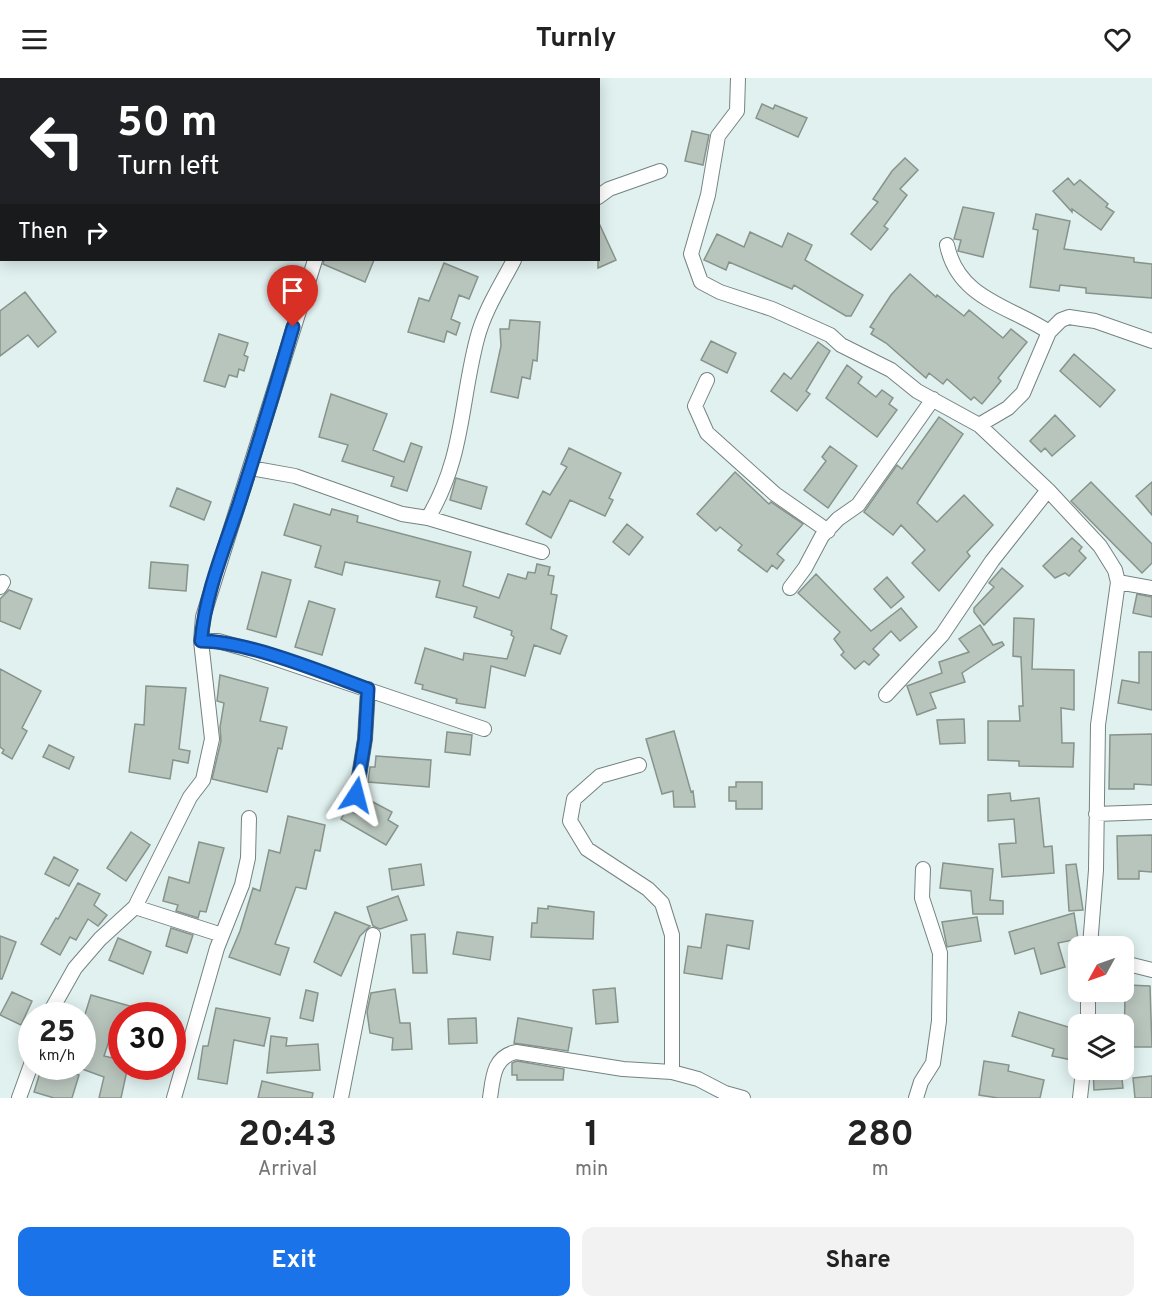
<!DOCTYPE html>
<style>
:root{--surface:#fff;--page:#f2f2f2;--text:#222;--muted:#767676;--accent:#1a73e8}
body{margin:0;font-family:Overpass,sans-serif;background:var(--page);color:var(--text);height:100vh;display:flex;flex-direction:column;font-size:22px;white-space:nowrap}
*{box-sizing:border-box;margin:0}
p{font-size:20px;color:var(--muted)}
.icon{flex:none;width:33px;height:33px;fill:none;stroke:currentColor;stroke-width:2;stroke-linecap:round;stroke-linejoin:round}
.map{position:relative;height:1020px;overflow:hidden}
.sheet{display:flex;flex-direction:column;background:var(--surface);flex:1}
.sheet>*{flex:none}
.guide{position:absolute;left:0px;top:0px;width:600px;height:183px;box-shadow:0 3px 15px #0003;background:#202124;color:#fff;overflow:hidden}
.needle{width:39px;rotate:230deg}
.fabs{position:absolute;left:1068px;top:858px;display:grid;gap:12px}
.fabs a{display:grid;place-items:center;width:66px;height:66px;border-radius:12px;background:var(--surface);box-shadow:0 3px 15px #0003;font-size:30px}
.speed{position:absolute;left:18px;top:924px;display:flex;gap:12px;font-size:30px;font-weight:700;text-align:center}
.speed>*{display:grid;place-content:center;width:78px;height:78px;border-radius:50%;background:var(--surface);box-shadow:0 3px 15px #0003;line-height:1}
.speed small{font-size:15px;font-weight:400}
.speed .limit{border:9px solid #d22;background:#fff;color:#111}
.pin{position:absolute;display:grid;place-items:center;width:51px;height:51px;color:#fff;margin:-62px -26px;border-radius:50% 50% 50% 0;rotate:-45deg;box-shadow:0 0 6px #0007}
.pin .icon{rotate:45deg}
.me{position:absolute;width:66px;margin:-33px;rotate:9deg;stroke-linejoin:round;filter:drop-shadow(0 0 4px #0008)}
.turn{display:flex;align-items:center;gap:21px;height:126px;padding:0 18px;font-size:27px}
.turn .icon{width:78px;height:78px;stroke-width:2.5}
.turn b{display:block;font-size:42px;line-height:51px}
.then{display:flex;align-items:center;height:57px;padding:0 18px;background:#0003;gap:12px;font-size:22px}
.eta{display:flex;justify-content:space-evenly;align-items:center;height:102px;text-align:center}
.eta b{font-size:36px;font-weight:700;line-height:42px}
.cta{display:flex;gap:12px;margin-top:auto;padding:12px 18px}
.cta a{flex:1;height:69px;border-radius:12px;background:var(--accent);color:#fff;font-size:24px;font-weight:700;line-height:69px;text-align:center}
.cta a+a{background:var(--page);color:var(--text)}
header{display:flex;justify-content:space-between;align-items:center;height:78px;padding:0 18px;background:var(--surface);font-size:27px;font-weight:700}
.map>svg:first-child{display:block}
</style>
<header><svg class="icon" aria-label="menu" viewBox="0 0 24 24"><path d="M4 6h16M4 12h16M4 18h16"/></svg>Turnly<svg class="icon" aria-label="heart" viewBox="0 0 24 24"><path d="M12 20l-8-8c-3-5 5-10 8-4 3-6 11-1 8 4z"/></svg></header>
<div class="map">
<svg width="1152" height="1020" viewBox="0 0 1152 1020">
<rect width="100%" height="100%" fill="#e0f1ef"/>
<path fill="#b8c5bd" stroke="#87938b" stroke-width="1.5" d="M762 26 773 31 775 27 807 40 798 59 756 40Z
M692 53 709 57 703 87 685 83Z
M905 80 918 92 900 111 907 117 884 148 888 151 871 172 851 156 878 124 873 121 892 93Z
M1068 100 1074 107 1080 102 1108 126 1106 129 1114 134 1101 152 1072 131V134L1053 113Z
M963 129 994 135 983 179 958 173 961 162 954 161Z
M1036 136 1070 143 1064 171 1134 180V184L1152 186V220L1086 215V210L1060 207 1059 213 1030 209 1038 152 1033 151Z
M598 143 616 182 598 190Z
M750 154 782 169 788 155 812 167 805 182 863 217 851 238H846L794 207 792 211 729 184 726 192 704 182 717 156 744 169Z
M324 182H374L365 204 323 186Z
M444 185 478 199 469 221 459 217 451 241 460 245 456 257 447 253 444 264 408 254 419 220 429 223Z
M910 196 936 219 937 217 964 238 969 232 1003 260 1011 251 1027 264 998 300 1001 303 982 326 974 319 971 322 947 301 943 306 929 295 926 300 886 265 871 256 874 251 870 249 891 217Z
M25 214 56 254 38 269 28 257 0 278V233Z
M510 242 540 244 537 283 533 282 530 301 522 299 518 320 491 314 501 268 500 251H509Z
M219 256 248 265 244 277 248 279 244 293 239 291 237 299 229 297 225 309 204 303Z
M711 263 736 275 727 295 701 282Z
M818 264 830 273 806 313 810 316 797 333 771 313 784 295 791 301Z
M1074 276 1115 312 1100 329 1060 293Z
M847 287 862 299 858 305 876 319 882 312 893 320 889 326 897 332 877 359 826 320Z
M331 316 387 336 373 372 404 384 411 365 422 369 407 413 391 408 394 399 342 383 348 367 319 359Z
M1055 337 1075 358 1052 378 1045 370 1041 374 1030 363Z
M939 339 963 356 917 425 937 444 964 417 993 447 967 474 970 478 939 513 912 485 925 472 901 447 893 457 864 434 897 387 902 391Z
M830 368 857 388 828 430 804 412 826 383 822 379Z
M569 370 621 395 609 420 613 422 605 438 570 422 551 460 526 446 543 413 550 417 567 389 561 386Z
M735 394 769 426 771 424 803 446 777 476 784 482 777 491 772 487 767 494 738 472 742 467 720 449 716 453 697 436Z
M456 400 487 409 481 431 450 422Z
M1091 404 1152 466V485L1142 495 1071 423Z
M1152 404V437L1136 418Z
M177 410 211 424 204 442 170 428Z
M294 426 330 437 332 431 358 438 357 444 471 474 463 508 499 520 508 496 526 501 528 494 535 495 537 486 550 489 548 497 554 498 551 516 557 517 551 551 567 558 560 576 534 567 525 598 491 588 485 630 456 625 457 621 422 611 423 607 415 605 425 570 463 582 464 575 507 581 514 559 511 557 512 553 474 539 477 529 436 519 440 503 345 484 342 497 315 489 321 468 284 457Z
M627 446 643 459 629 477 613 464Z
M1072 460 1082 469 1079 473 1086 480 1069 498 1065 495 1055 500 1043 488Z
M151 484 188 487 186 513 149 510Z
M1002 490 1023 508 984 547 974 534V530L994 509 989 505Z
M262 494 291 502 276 559 247 551Z
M816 496 871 553 901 530 917 549 900 563 891 553 873 571 879 577 869 587 864 583 855 591 841 577 844 574 834 561 840 554 798 515Z
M887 499 904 519 891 530 874 511Z
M9 512 32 521 20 551 0 543V521Z
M1137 516 1152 519V539L1133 535Z
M309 523 335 531 322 577 295 569Z
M1014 540 1034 541 1032 591 1074 592V632L1061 630 1062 665H1074L1073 689 1019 688V683L988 682V643H1020L1019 628H1023L1021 579 1013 578Z
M980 547 993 567 1002 564 1004 567 962 595 965 604 930 615 936 630 917 637 907 608 942 595 939 584 969 574 959 561Z
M1139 574H1152V632L1118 625 1122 602 1139 605Z
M0 591 41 613 22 650 27 653 12 681 2 675 4 672 0 669Z
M220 597 268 610 260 643 287 649 282 671 278 670 267 714 212 701 221 663 220 649 224 625 217 623Z
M146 608 186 610 179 671 190 673 188 685 173 682 170 701 129 694 135 646 144 647Z
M964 641 965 665 940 666 937 642Z
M674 653 691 714 693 713 695 729H674L673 713 662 716 646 661Z
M447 654 472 657 470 677 445 674Z
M1152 656V707L1134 706V711H1109L1110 657Z
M49 667 74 679 69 691 43 679Z
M376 678 431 682 429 709 368 704 370 689H375Z
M736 704H762V731H736V723H729V709H736Z
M1010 715 1011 723 1039 720 1044 769 1052 768 1054 795 1002 799 999 766 1016 765 1014 741 988 743V717Z
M371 723 392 734 388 742 398 748 386 767 341 741 347 731 362 739Z
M288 738 325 747 320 773 315 772 306 811 296 809 275 866 289 870 280 897 229 879 240 853 253 810 260 813 269 772 280 775Z
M131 754 150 767 126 803 107 790Z
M1152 757V794L1139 793V801H1118L1117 758Z
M199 764 224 770 206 834 200 833 198 840 176 833 178 827 163 823 169 799 189 805Z
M54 779 78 792 69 808 45 796Z
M943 785 993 791 990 822 1003 823V836H973L971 813 940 810Z
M421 786 424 807 392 812 389 791Z
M1076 786 1083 832 1069 833 1066 787Z
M78 805 100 816 94 827 107 837 98 848 88 841 76 862 70 859 60 877 41 866 56 840 58 841Z
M398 818 407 842 380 851 373 848 367 829Z
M548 828 594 834 593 861 531 859 532 845H537L538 830 548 831Z
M335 834 370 848 360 858 341 898 314 884Z
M1074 835 1078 861 1058 865 1065 889 1041 896 1034 870 1015 876 1009 854Z
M706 836 753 843 749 871 727 867 722 901 684 895 688 868 701 870Z
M977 839 981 863 947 869 942 844Z
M171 850 193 857 187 875 166 868Z
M457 854 493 859 490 882 453 876Z
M425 856 427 895H413L411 857Z
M0 858 16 864 2 901H0Z
M118 860 151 874 143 896 109 882Z
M1128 907 1150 908 1152 969H1124L1125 916H1128Z
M615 910 618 944 596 946 593 912Z
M395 911 400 945H410L412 971 392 972 393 960 370 955 367 934 371 915Z
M306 912 318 915 313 943 300 940Z
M12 914 32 923 21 947 0 937Z
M91 917 151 934 150 938H119L113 951 104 978 122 982V988H128L121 1020H99L104 999 82 991V946Z
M216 930 270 940 264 968 234 962 227 1006 198 1001 203 968H208Z
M1019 934 1078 952 1072 982 1052 978 1054 971 1012 958Z
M476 940 477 965 449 966 448 941Z
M518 940 572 950 568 973 514 965Z
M271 958 287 960 286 968 318 966 320 992 267 995Z
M517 983 564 991 563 1002H517V997H512V985Z
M984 983 1009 987 1008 993 1044 1002 1040 1020H998L979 1017Z
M42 988H53L79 997 72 1020H54L34 1014Z
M1093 992H1121L1123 1010 1094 1012Z
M1152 998V1020H1135L1133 1000Z
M262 1003 313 1015 312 1020H258Z"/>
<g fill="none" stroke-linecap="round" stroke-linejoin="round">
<g stroke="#748381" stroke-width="16">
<path id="minor" d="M363 0V2
M738 0 737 33 718 58 708 117 691 176 701 204 720 214 772 231 830 257 841 267 891 292 917 313 979 347 1048 412 1100 468 1115 492 1118 504 1098 647 1096 792 1090 868
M598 119 609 111 660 93
M947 167C958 221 1010 228 1049 254
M707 302 695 328 707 355 775 416 828 453
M979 347 1008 330 1023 315 1049 254 1061 242 1069 239 1095 243 1152 263
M251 390 295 398 402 436 428 440 542 474
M428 440C464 379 460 326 477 261 484 233 501 207 514 182
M1118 504 1152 510
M0 509 3 504
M790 510 805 490 822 458 838 441 858 427 933 321
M201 563H218L250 572 484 651
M886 617 942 557 992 483 1048 412
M639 687 600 698 574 721 570 743 587 771 648 811 662 825 672 857V994
M356 717 365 661 368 611
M1096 736 1152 734
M135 829 222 857
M1124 885 1152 892
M1088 914V946
M48 938 75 890 100 861 135 829 190 719 203 702 212 661 201 563 203 539 315 182
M19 1020 32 984
M174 1020 217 870 242 807 248 780 249 740
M341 1020 373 857
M490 1020C493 1000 493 979 516 974L623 991 672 994 698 1001 725 1015 743 1020
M916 1020 921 1004 933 985 939 943 940 875 922 820 923 791
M1080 1020 1083 992"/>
</g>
<use href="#minor" stroke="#fff" stroke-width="14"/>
</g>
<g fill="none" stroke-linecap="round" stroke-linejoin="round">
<g stroke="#114b97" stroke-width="15">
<path id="route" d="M293 249C276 308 258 367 239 426 224 471 205 516 201 563 247 563 322 594 368 611L365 661 356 717"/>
</g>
<use href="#route" stroke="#1a73e8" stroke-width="10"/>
</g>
</svg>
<div class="fabs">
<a><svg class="needle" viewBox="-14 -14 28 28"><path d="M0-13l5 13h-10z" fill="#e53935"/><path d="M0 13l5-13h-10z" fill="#767676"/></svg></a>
<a><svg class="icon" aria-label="layers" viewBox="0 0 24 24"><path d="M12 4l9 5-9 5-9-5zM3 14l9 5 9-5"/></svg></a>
</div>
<div class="speed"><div>25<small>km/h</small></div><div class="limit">30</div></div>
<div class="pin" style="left:293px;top:249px;background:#d93025"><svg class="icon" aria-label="arrive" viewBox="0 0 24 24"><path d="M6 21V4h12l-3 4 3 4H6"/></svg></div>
<svg class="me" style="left:356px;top:717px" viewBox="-20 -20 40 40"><path d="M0-17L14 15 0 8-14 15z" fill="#1a73e8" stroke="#fff" stroke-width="4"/></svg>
<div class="guide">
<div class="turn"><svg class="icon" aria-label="left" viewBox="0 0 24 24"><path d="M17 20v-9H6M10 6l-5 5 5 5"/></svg><div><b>50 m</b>Turn left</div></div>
<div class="then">Then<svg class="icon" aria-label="right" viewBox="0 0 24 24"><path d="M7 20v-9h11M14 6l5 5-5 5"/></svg></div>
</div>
</div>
<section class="sheet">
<div class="eta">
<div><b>20:43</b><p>Arrival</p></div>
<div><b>1</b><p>min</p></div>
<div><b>280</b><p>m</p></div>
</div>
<div class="cta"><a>Exit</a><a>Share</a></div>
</section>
